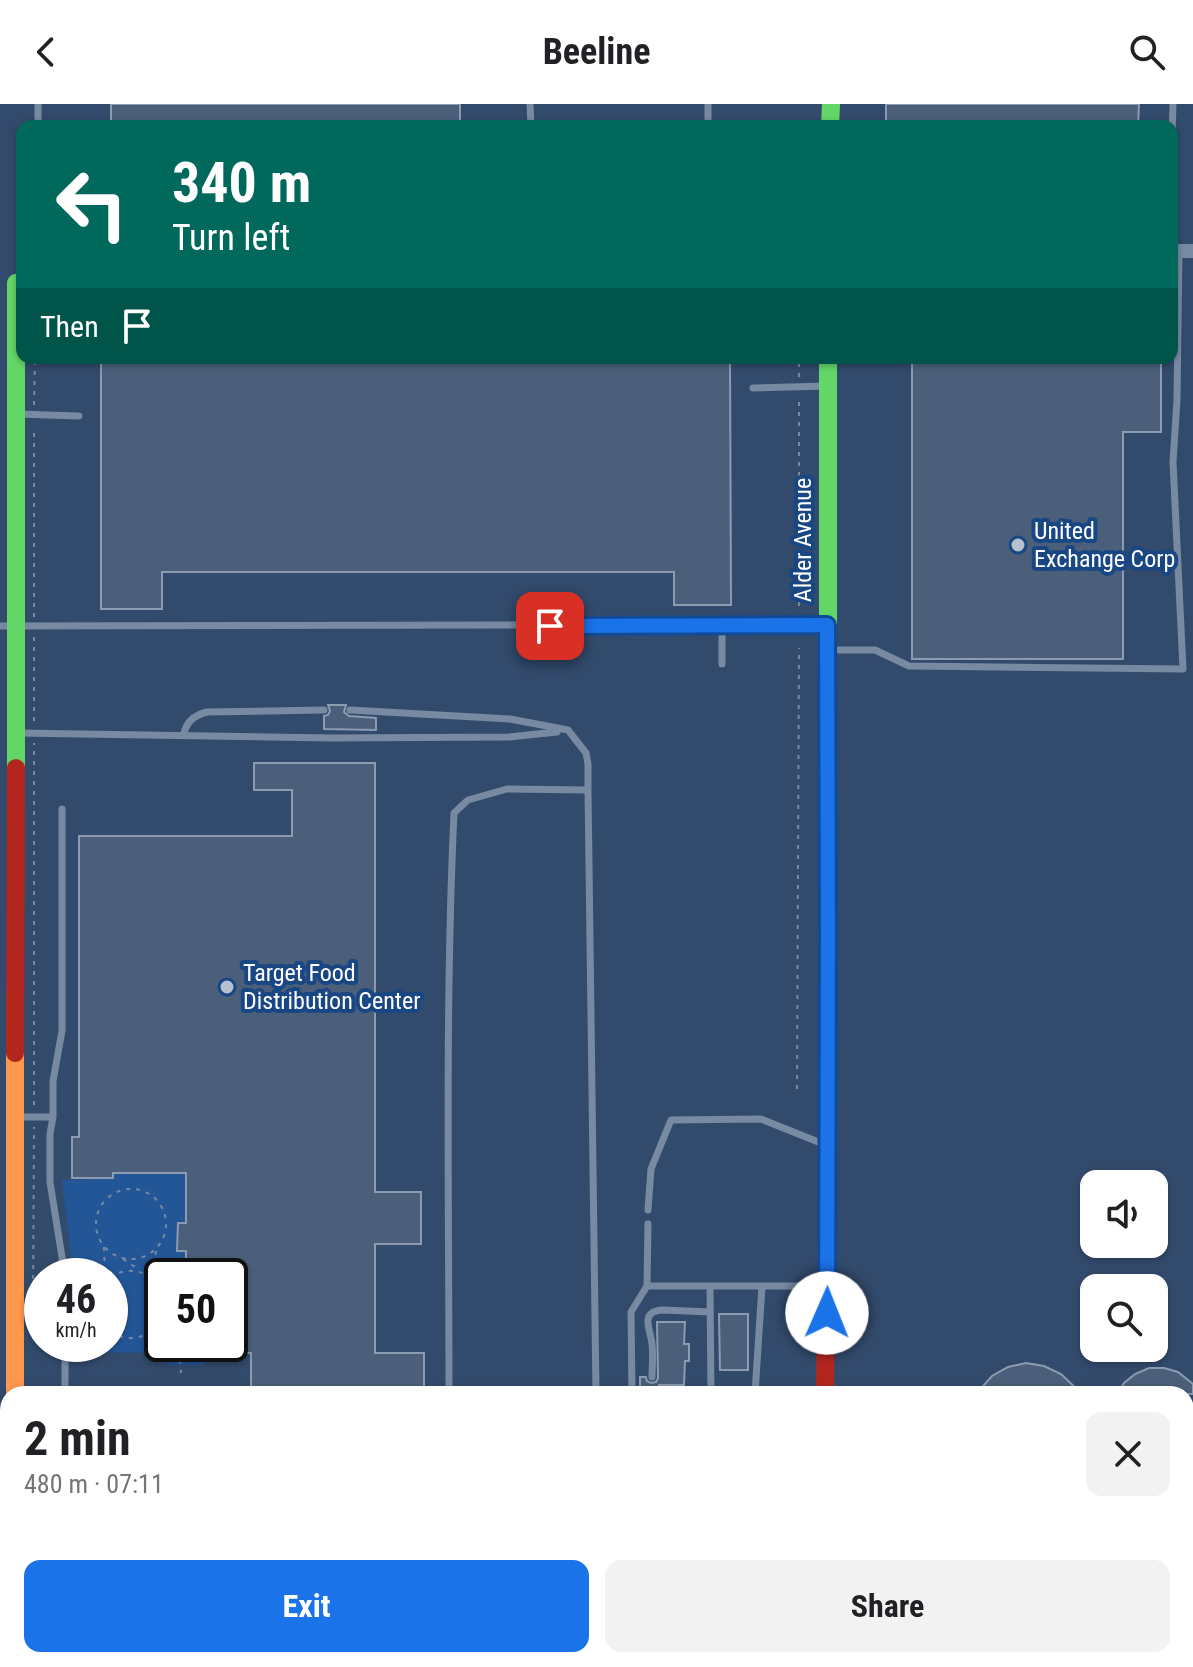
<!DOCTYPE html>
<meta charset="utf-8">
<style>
:root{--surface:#fff;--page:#f2f2f2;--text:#202124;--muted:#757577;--accent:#1a73e8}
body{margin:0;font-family:"Roboto Condensed",sans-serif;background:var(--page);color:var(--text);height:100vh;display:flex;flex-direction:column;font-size:30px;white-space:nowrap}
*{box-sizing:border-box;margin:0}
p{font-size:26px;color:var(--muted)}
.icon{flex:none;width:44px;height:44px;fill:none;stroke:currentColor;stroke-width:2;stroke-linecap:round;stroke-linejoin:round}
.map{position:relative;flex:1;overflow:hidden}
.panel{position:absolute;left:0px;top:1282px;width:1194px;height:282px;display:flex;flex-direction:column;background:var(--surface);border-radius:24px 24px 0 0;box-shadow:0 2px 6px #0004}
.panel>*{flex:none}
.banner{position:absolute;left:16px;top:16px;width:1162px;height:244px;border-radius:16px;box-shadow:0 2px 6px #0004;background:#00695c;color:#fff;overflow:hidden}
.fabs{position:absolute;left:1080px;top:1066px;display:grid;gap:16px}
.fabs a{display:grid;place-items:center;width:88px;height:88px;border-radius:16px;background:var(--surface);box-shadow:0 2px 6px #0004;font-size:40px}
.speed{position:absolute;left:24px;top:1154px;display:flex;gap:16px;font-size:40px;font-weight:700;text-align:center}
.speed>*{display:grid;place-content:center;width:104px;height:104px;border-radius:50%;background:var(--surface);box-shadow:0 2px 6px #0004;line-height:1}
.speed small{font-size:20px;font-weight:400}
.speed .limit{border:4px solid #111;border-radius:12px;background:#fff;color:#111}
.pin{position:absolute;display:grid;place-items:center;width:68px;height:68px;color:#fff;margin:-34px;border-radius:16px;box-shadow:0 4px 12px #0006}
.me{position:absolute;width:88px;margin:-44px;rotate:1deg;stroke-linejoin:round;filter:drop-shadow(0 0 6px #0008)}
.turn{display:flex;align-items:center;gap:28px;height:168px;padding:0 24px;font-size:36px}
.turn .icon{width:104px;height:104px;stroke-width:2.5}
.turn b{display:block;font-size:56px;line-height:68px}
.then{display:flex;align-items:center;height:76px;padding:0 24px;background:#0003;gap:16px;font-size:30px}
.round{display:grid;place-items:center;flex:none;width:84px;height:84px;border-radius:16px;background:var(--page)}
.head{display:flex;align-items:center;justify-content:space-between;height:136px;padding:0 24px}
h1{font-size:48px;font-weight:700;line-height:60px}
.primary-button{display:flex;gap:16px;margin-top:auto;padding:16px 24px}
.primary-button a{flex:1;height:92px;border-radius:16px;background:var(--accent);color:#fff;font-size:32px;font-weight:700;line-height:92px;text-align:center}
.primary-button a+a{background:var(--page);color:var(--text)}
header{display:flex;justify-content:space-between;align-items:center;height:104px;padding:0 24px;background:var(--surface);font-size:36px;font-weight:700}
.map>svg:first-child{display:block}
</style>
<header><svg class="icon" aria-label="back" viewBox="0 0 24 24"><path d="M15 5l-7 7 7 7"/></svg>Beeline<svg class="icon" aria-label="search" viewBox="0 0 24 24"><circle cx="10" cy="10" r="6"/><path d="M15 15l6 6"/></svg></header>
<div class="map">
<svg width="1193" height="1563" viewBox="0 0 1193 1563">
<rect width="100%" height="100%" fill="#324a6c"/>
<path fill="#235697" d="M113 1069H186V1119H178L177 1146 186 1147V1172H162V1240H186V1249H205V1261H167V1249L73 1248V1240H110V1172H73L62 1076 112 1074Z"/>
<path fill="#4b5f7b" stroke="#8c9bb0" stroke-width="2" d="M111 0H460V22H111Z
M886 0H1139L1138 22H886Z
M101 254H730L731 501H674V468H162V505H101Z
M912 254H1161V328H1123V555H912Z
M328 601H346L344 608 349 612 376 614V626L324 625V612L328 611 330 607Z
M254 659H375V1088H421V1140H375V1249H424V1290H255V1283H251V1249H230V1172H186V1147H177L178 1119H186V1069H113V1074H72V1033H79V732H292V686H254Z
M719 1210H748V1266H720Z
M657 1218H685L684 1240H689V1257H685L684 1281H659V1290H640V1273H646L647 1277 651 1279 656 1278 658 1274Z
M1026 1259 1044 1262 1061 1270 1082 1290H976L992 1272 1008 1263Z
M1149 1264H1164L1178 1268 1193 1280V1290H1117L1124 1279 1135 1270Z"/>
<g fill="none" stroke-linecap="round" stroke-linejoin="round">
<path stroke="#788aa2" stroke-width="2" stroke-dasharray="4 6" stroke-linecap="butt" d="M799 273V254
M34 301 35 254
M799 502V295
M34 513V323
M34 617V531
M797 985 799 544
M34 1001V639
M96 1120a35 35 0 1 1 70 0a35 35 0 1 1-70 0Z
M104 1143 105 1172
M156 1147 155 1155 158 1180
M123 1155 138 1165
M110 1173C130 1161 151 1167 162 1187
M33 1205 34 1023
M156 1225 162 1233
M110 1228C129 1240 152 1234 162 1213
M167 1240 180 1257 181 1269"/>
<path stroke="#788aa2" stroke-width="7" d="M38 0V22
M530 0 531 22
M708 0V22
M1172 34 1173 0
M753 284 826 282
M18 310 79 312
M0 522 531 521
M550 522 825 521
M829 546H875L909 562 1183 565 1173 358 1177 296 1179 147
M722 560V522
M350 606 510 615 568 626 586 649 588 660V686L507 685 468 696 454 709C445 902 449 1096 449 1290
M18 629 330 634 509 633 557 628
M184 630C186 618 195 611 207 608L324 606
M588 686 596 1290
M62 705V927L53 977V1013L50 1030V1078L65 1172
M19 1013H53
M648 1106 651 1065 671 1016 761 1015 826 1041
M647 1182H825
M710 1182 711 1290
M652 1273C652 1261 654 1246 651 1234 648 1221 642 1207 663 1206L710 1208
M65 1290V1240
M632 1290 631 1208 647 1182 648 1120
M755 1290 762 1182
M1019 1556V1563
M1104 1556 1140 1563
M895 1563V1556
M942 1563V1556
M1003 1563V1556"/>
<path stroke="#788aa2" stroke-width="14" d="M1172 147H1193
M17 1556V1563"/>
<path stroke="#63d668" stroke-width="18" d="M830 22 831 0
M828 537V254
M16 664V179L22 178
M1186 1458 1193 1460
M1186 1479 1193 1481
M825 1556V1563"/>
<path stroke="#ff974d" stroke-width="18" d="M828 537V978
M15 1290V949
M0 1472H8
M0 1496H8"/>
<path stroke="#b3261e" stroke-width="18" d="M15 949 16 664
M825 1290 828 978"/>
</g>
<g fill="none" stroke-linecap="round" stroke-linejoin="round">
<g stroke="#114b97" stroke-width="20">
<path id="route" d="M550 522 827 521 828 828 827 1209"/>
</g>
<use href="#route" stroke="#1a73e8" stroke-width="14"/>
</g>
<g fill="#b7c0cc" stroke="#194784" stroke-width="3">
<circle cx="1018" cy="441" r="8"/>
<circle cx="227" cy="883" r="8"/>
</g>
<g text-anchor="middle" stroke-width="8" stroke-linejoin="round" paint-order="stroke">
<g font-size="24" fill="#fff" stroke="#194784" text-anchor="start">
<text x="1034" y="435">United<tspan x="1034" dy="28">Exchange Corp</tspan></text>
<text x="243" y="877">Target Food<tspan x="243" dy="28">Distribution Center</tspan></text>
</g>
<g font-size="24" fill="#fff" stroke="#194784">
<text transform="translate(803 436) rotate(-90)" y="8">Alder Avenue</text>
</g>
</g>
</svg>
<div class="fabs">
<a><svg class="icon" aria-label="sound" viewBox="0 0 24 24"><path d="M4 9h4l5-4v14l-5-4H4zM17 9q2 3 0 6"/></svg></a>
<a><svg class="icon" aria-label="search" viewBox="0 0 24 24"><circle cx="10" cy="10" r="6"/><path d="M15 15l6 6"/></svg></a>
</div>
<div class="speed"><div>46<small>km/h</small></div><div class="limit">50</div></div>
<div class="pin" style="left:550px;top:522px;background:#d93025"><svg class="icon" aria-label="arrive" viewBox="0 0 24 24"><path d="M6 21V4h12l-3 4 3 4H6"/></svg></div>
<svg class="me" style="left:827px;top:1209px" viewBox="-20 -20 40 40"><circle r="19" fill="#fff"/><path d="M0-13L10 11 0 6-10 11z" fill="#1a73e8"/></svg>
<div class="banner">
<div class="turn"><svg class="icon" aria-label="left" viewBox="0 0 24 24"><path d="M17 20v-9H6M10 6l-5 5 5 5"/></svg><div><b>340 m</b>Turn left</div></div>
<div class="then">Then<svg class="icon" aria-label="arrive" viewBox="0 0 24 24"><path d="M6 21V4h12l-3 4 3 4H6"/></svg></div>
</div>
<section class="panel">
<div class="head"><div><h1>2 min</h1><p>480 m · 07:11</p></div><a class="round"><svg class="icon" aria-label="close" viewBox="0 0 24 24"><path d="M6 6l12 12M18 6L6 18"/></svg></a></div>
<div class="primary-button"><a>Exit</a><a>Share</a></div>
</section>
</div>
